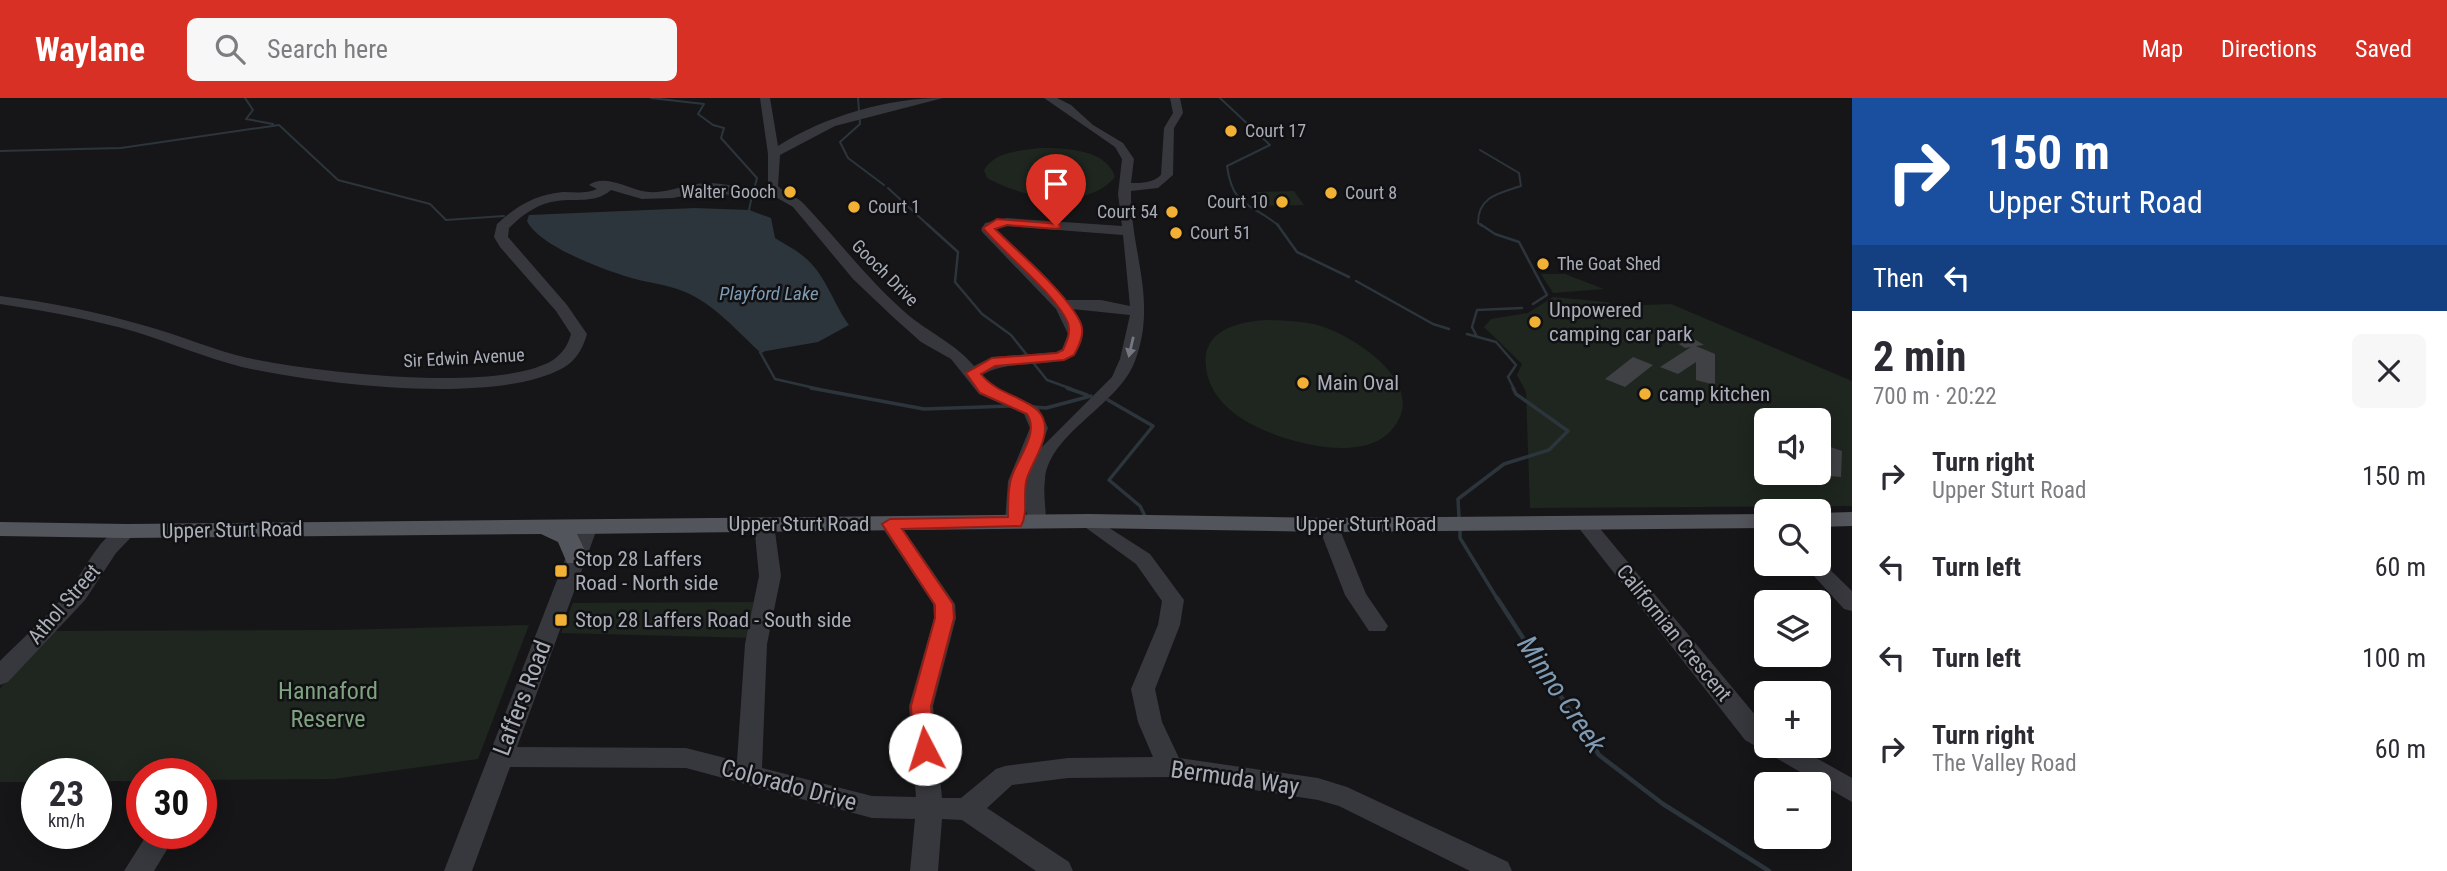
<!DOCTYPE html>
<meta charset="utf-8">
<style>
:root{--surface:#fff;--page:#f7f7f7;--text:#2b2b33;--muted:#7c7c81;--accent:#d93025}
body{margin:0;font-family:"Roboto Condensed",sans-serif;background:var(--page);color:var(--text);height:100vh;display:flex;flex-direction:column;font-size:26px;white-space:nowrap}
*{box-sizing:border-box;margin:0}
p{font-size:23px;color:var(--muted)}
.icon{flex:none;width:38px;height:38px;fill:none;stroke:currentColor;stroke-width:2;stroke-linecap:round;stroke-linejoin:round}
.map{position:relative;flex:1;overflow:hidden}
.drawer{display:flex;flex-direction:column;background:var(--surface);width:595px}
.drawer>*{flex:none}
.top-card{background:#1a4fa0;color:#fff;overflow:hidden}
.buttons{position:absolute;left:1754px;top:310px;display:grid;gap:14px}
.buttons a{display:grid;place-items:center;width:77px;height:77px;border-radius:10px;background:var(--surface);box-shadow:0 4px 18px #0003;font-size:35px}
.speed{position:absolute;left:21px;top:660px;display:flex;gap:14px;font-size:35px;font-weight:700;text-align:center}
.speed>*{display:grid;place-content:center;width:91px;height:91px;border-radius:50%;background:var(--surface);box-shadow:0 4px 18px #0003;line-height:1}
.speed small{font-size:18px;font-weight:400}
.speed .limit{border:10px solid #d22;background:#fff;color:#111}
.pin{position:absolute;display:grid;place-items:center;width:60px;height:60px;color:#fff;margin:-72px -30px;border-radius:50% 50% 50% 0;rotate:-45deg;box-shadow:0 0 7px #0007}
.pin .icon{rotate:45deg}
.me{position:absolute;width:77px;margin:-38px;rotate:355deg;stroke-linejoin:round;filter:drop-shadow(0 0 5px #0008)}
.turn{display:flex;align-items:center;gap:24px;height:147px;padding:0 21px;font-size:32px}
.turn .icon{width:91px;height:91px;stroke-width:2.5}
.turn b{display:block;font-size:49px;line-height:60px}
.then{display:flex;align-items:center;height:66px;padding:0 21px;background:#0003;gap:14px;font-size:26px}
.round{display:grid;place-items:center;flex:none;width:74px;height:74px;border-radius:10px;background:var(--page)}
.headline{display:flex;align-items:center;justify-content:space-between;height:119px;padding:0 21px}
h1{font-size:42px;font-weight:700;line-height:52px}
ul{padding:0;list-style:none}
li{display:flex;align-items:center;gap:21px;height:91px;padding:0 21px}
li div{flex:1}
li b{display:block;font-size:26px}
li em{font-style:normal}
header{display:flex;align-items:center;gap:42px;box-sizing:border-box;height:98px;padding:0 35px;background:var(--accent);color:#fff}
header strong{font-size:33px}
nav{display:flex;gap:38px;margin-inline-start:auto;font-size:24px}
.search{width:490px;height:63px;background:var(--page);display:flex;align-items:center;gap:18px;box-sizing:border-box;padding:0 24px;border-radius:10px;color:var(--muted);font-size:26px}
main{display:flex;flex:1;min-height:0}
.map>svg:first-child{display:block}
</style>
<header>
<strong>Waylane</strong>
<div class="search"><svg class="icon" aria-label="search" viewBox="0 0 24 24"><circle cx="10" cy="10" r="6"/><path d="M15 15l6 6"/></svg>Search here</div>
<nav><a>Map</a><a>Directions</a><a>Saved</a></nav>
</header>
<main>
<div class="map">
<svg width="1852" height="773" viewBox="0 0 1852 773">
<rect width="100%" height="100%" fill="#161618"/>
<path fill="#1e261f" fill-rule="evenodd" d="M1040 50C1065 50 1107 51 1115 79 1086 114 1021 99 987 80L984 72C995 53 1020 53 1040 50Z
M1294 93 1304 107 1265 108 1256 94Z
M1541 176H1565L1604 191 1553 195Z
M1553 199 1607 204 1617 208 1671 206 1852 283V408L1530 410 1526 294 1517 277 1522 266 1484 229 1491 221 1528 215ZM1766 322H1818V374H1766Z
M1268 222C1286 223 1303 223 1321 228 1355 239 1428 285 1394 329 1367 366 1293 346 1259 330 1235 319 1209 299 1206 269 1201 232 1239 223 1268 222Z
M759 504 752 540 561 535 573 505Z
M529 527 478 661 334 681 201 682V676H142V683H96V676H37V684H0V590L52 533 340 532Z"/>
<path fill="#2c353c" d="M695 110 749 112 771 120 775 140C784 146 795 151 803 158 825 175 833 205 849 227L818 244 760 254C738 234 713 205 685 194 667 186 647 185 628 179 602 171 539 148 527 123L529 117Z"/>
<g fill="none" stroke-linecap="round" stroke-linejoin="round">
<path stroke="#2c353c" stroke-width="2" d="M245 0 253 12 246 21 273 26
M651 0 704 6 698 16 713 27 724 30 721 40 757 80 754 92
M858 0 860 26 840 44 848 60 884 87
M1220 0 1270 47 1227 68C1233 111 1251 104 1279 128
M1480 52 1519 75 1521 88C1500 95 1478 98 1478 125L1482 128
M0 53 121 50 279 27 338 82 430 106 446 122 504 118
M888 90 929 128
M752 98 749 112 752 116"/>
<path stroke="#2c353c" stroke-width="2.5" d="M927 126 958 154 955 184 982 216 1011 237 1047 282 1072 291
M1277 126 1297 154 1349 179
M1480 126 1495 136 1519 144 1547 197 1533 206
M1356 183 1433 226 1449 231
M1467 236 1496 244 1516 267 1508 279 1514 291
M1477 239 1472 229 1477 212 1522 210
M763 253 760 254 775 281 819 291"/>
<path stroke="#2c353c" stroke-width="3.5" d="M811 290 924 311 1010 308
M1067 290 1087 297
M1108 302 1153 328 1109 382 1140 408 1145 418
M1034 309 1046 310 1091 298
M1459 419 1458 401 1504 366 1549 352 1568 333 1516 296 1513 290
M1460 433V440L1498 502"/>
<path stroke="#2c353c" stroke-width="4.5" d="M1497 500 1599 657 1663 706 1769 773"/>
</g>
<path fill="#404145" d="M1681 233 1704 247 1696 248 1715 256V287L1696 282V264L1678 276 1660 269 1691 249 1685 250 1663 236Z
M1633 259 1653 267 1625 289 1605 281Z
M1825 347 1842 353 1841 379 1829 378 1823 371Z"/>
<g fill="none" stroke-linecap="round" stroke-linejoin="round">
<path fill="#37383d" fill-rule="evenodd" d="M760 0H770L778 48C825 18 888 0 943 0L835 28 780 57 778 88C785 96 797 98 804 106 839 143 868 182 907 216 928 234 956 246 974 268L992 259 1056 254 1062 251 1068 236 1056 211 983 135 981 132 985 125 1007 120 1122 128 1118 96 1122 61 1115 49 1044 0H1057L1071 7 1093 27 1123 45 1134 61 1131 85C1143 85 1152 85 1161 77L1164 30 1173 15 1170 0H1180L1183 15 1174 30 1173 77 1158 90 1131 93C1130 153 1158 202 1135 263 1119 307 1049 335 1045 381 1043 395 1046 410 1046 424L1043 428H1029L1026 412 1022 428 1015 430 1005 424 1008 383 1030 330 1024 316 979 296 951 261 921 244 893 219 853 181 793 109 774 98 747 100 707 93 673 100 642 101 611 92C595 106 576 100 557 103 538 105 522 117 509 130L508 139 567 207 587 236C583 250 576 263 563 270 495 308 317 286 242 269 206 260 171 245 136 234 91 221 46 213 0 206V198C49 204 98 214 146 228 180 237 213 252 248 260 312 274 499 296 553 262 563 255 568 247 571 236L556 213 500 149 494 139 497 126C516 108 537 96 563 94 575 94 586 96 597 91L589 87C603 76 626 89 642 93 664 98 686 85 707 85 728 85 747 92 768 91V56ZM1007 128 1123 137 1130 208 1101 202H1065L995 131ZM1072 211 1130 217 1120 261 1112 279 1040 351 1048 330 1038 309 991 288 982 277C1010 260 1045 272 1075 257L1083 232Z
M1089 417 1150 456 1184 502 1180 527 1155 591 1162 624 1179 660 1318 680 1347 689 1508 764 1512 773H1470L1339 708 1318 702 1170 679 1068 680 1012 687 987 710 1069 764 1073 773H1036L962 722 942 721 938 773H910L915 721 872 720 686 670 510 669 472 773H444L578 428 588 422 598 428 517 649 686 650 737 663 745 546 759 478 754 426 764 420 774 426 781 478 767 546 762 670 872 698 916 699 909 608 934 520 933 506 880 426 890 420 897 422 955 506 956 520 933 608 942 700H961L996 671 1005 668 1068 660 1153 659 1138 624 1131 591 1158 527 1162 503 1136 466 1082 427 1079 423 1082 419Z
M1585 419 1592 421 1766 630V648H1795L1852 680V704L1745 642 1578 429 1575 425Z
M1328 421 1338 427 1366 496 1388 528 1385 533H1369L1345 497 1318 427Z
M127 427 137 433 116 455 85 502 8 584 0 587V563C23 540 49 517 69 492 86 472 100 434 127 427Z
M1818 460 1852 493V513L1844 511 1803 466H1818Z
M148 735H177L154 773H124Z"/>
<path fill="#53555c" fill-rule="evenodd" d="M1852 414V428L1818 429V415Z
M1089 416 1328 420 1766 416V430L1328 434 1089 430 577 436 588 459 585 465H567L558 444 541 436 127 440 0 438V424L127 426Z"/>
</g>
<defs><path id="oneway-solid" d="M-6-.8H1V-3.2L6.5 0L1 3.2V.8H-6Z" transform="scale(1.75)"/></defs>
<use fill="#757881" href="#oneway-solid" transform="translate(1131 249) rotate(103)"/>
<path fill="#d93025" stroke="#8d1f18" stroke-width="2" d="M997 121 1060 126V130L1056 131 1007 127 995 131C1017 153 1070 198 1081 226 1085 236 1079 248 1074 257L1064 262 995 268 981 276C1002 304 1053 299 1044 339 1041 353 1032 366 1027 380 1022 395 1029 414 1021 428L902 431 953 506 954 520 931 608 935 651 932 657H917L914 651 911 608 935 520V507L882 426 890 421 1008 419C1008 408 1008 396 1010 385 1013 365 1041 337 1027 316L980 295 966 275 992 260 1057 255 1063 252C1067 243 1071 235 1068 225 1057 197 1004 156 983 130Z"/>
<g fill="#f2b134" stroke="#111113" stroke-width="2.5">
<circle cx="1231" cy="33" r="7"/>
<circle cx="790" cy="94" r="7"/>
<circle cx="1331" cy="95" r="7"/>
<circle cx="1282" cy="104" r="7"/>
<circle cx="854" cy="109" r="7"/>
<circle cx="1172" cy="114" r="7"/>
<circle cx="1176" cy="135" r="7"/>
<circle cx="1543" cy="166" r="7"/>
<circle cx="1535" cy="224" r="7"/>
<circle cx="1303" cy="285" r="7"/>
<circle cx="1645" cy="296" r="7"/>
<rect x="554" y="466" width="14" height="14" rx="3.5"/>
<rect x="554" y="515" width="14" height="14" rx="3.5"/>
</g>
<g text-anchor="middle" stroke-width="5" stroke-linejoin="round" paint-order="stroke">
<g font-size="18" fill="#a8adb8" stroke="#111113" text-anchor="start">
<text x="1245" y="39">Court 17</text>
<text x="776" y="100" text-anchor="end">Walter Gooch</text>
<text x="1345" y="101">Court 8</text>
<text x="1268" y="110" text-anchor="end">Court 10</text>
<text x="868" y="115">Court 1</text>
<text x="1158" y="120" text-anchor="end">Court 54</text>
<text x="1190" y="141">Court 51</text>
<text x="1557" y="172">The Goat Shed</text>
</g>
<g font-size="18" fill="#a8adb8" stroke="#111113">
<text transform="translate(885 175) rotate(45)" y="6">Gooch Drive</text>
<text transform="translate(464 260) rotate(-3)" y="6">Sir Edwin Avenue</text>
</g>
<g font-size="19" font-style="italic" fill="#7f9bb3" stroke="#111113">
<text x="769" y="202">Playford Lake</text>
</g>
<g font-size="21" fill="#a8adb8" stroke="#111113" text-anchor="start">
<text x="1549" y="219">Unpowered<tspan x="1549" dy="24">camping car park</tspan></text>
<text x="1317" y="292">Main Oval</text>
<text x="1659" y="303">camp kitchen</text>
<text x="575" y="468">Stop 28 Laffers<tspan x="575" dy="24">Road - North side</tspan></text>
<text x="575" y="529">Stop 28 Laffers Road - South side</text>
</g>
<g font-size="21" fill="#a8adb8" stroke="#111113">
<text x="799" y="433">Upper Sturt Road</text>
<text x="1366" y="433">Upper Sturt Road</text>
<text transform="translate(232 432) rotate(-1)" y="7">Upper Sturt Road</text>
<text transform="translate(64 506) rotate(-49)" y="7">Athol Street</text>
<text transform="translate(1674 535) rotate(51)" y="7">Californian Crescent</text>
</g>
<g font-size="24" fill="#7fa381" stroke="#111113">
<text x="328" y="601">Hannaford<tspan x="328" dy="28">Reserve</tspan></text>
</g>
<g font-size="24" fill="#a8adb8" stroke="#111113">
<text transform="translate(522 600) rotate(-69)" y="8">Laffers Road</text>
<text transform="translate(1235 680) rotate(8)" y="8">Bermuda Way</text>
<text transform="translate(789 687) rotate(15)" y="8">Colorado Drive</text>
</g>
<g font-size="28" font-style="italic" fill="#7f9bb3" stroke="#111113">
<text transform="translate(1562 596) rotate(56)" y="10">Minno Creek</text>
</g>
</g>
</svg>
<div class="buttons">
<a><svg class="icon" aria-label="sound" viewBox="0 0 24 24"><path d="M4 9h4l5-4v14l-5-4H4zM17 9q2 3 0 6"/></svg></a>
<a><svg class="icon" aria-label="search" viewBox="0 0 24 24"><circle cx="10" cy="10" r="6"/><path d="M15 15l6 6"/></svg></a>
<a><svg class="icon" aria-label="layers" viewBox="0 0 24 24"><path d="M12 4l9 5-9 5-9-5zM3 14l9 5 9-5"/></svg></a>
<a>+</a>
<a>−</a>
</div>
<div class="speed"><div>23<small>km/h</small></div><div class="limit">30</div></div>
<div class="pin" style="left:1056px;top:128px;background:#d93025"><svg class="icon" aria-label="arrive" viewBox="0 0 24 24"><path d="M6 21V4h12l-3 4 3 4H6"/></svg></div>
<svg class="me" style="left:925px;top:651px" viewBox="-20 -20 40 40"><circle r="19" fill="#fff"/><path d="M0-13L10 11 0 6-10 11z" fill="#d93025"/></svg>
</div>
<section class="drawer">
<div class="top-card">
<div class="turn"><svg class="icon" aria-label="right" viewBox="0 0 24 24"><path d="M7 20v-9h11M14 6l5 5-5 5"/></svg><div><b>150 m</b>Upper Sturt Road</div></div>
<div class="then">Then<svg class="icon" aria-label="left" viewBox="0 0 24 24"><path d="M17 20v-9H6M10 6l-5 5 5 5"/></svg></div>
</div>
<div class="headline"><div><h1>2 min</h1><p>700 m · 20:22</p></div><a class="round"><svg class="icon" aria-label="close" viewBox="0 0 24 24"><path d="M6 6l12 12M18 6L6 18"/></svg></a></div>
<ul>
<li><svg class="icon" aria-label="right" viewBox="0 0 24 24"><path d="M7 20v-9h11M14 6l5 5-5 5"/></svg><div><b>Turn right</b><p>Upper Sturt Road</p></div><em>150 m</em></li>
<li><svg class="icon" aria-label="left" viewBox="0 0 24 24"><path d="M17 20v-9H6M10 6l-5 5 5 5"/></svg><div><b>Turn left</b></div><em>60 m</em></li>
<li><svg class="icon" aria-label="left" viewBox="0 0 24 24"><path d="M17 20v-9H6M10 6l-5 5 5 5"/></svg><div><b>Turn left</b></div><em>100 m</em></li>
<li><svg class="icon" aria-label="right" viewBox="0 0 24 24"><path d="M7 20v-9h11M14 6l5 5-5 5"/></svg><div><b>Turn right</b><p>The Valley Road</p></div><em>60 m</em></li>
</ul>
</section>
</main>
